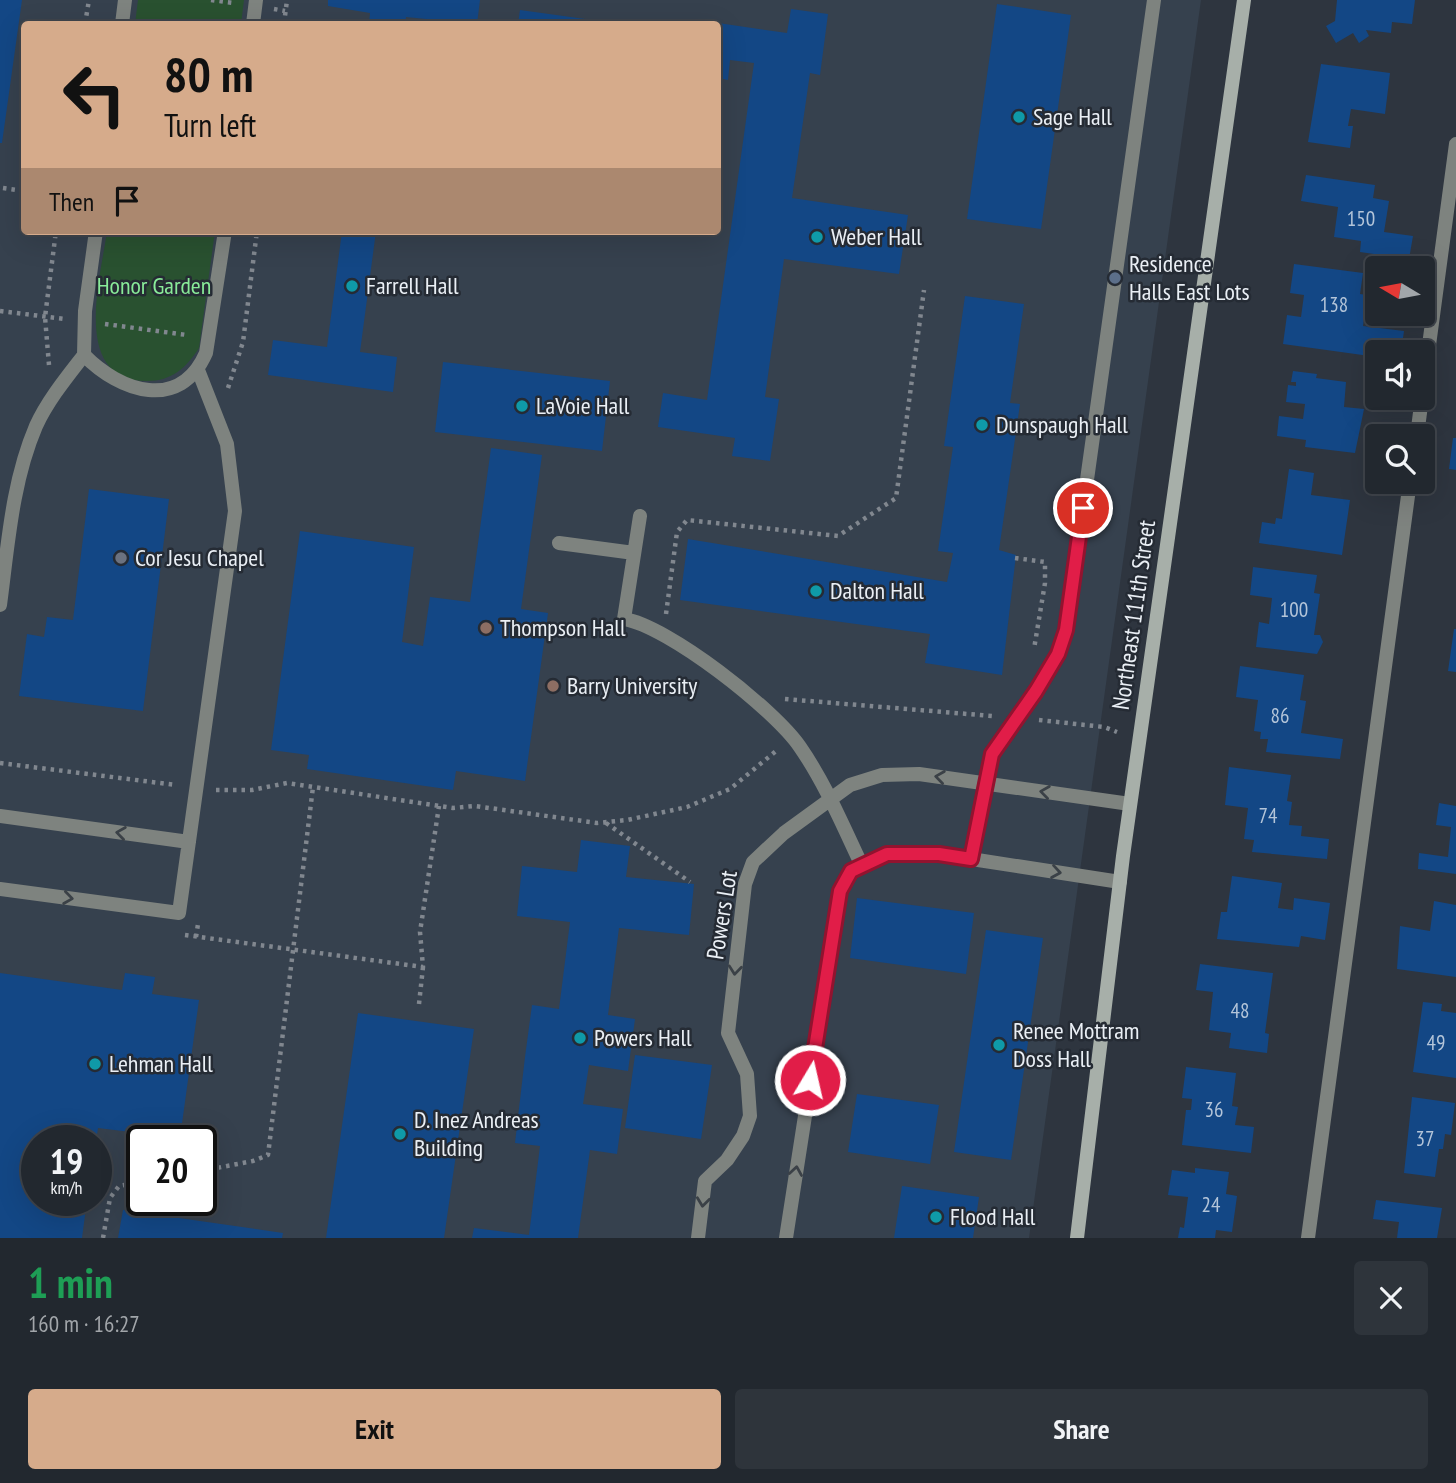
<!DOCTYPE html>
<meta charset="utf-8">
<style>
:root{--surface:#22282f;--page:#2e343b;--text:#f1f3f6;--muted:#a2a6aa;--line:#3f444b;--accent:#d6ab8b}
body{margin:0;font-family:"PT Sans Narrow",sans-serif;background:var(--page);color:var(--text);height:100vh;display:flex;flex-direction:column;font-size:26px;white-space:nowrap}
*{box-sizing:border-box;margin:0}
p{font-size:23px;color:var(--muted)}
.icon{flex:none;width:38px;height:38px;fill:none;stroke:currentColor;stroke-width:2;stroke-linecap:round;stroke-linejoin:round}
.map{position:relative;height:1238px;overflow:hidden}
.side{display:flex;flex-direction:column;background:var(--surface);flex:1}
.side>*{flex:none}
.hud{position:absolute;left:21px;top:21px;width:700px;height:214px;border-radius:7px;box-shadow:0 7px 28px #0002,0 0 0 2px var(--line);background:#d6ab8b;color:#111;overflow:hidden}
.needle{width:46px;rotate:280deg}
.buttons{position:absolute;left:1365px;top:256px;display:grid;gap:14px}
.buttons a{display:grid;place-items:center;width:70px;height:70px;border-radius:7px;background:var(--surface);box-shadow:0 7px 28px #0002,0 0 0 2px var(--line);font-size:35px}
.speed{position:absolute;left:21px;top:1125px;display:flex;gap:14px;font-size:35px;font-weight:700;text-align:center}
.speed>*{display:grid;place-content:center;width:91px;height:91px;border-radius:50%;background:var(--surface);box-shadow:0 7px 28px #0002,0 0 0 2px var(--line);line-height:1}
.speed small{font-size:18px;font-weight:400}
.speed .limit{border:4px solid #111;border-radius:10px;background:#fff;color:#111}
.pin{position:absolute;display:grid;place-items:center;width:60px;height:60px;color:#fff;margin:-30px;border:4px solid #fff;border-radius:50%;box-shadow:0 2px 7px #0007}
.me{position:absolute;width:77px;margin:-38px;rotate:9deg;stroke-linejoin:round;filter:drop-shadow(0 0 5px #0008)}
.turn{display:flex;align-items:center;gap:24px;height:147px;padding:0 28px;font-size:32px}
.turn .icon{width:91px;height:91px;stroke-width:2.5}
.turn b{display:block;font-size:49px;line-height:60px}
.then{display:flex;align-items:center;height:66px;padding:0 28px;background:#0003;gap:14px;font-size:26px}
.round{display:grid;place-items:center;flex:none;width:74px;height:74px;border-radius:7px;background:var(--page)}
.head{display:flex;align-items:center;justify-content:space-between;height:119px;padding:0 28px}
h1{font-size:42px;font-weight:700;line-height:52px;color:#1e9e55}
.button{display:flex;gap:14px;margin-top:auto;padding:14px 28px}
.button a{flex:1;height:80px;border-radius:7px;background:var(--accent);color:#111;font-size:28px;font-weight:700;line-height:80px;text-align:center}
.button a+a{background:var(--page);color:var(--text)}
.map>svg:first-child{display:block}
</style>
<div class="map">
<svg width="1456" height="1238" viewBox="0 0 1456 1238">
<rect width="100%" height="100%" fill="#2e353f"/>
<path fill="#36414e" fill-rule="evenodd" d="M0 0H1201L1029 1238H0ZM24 24H718V231H24ZM37 1141H96V1200H37ZM142 1141H201V1200H142Z"/>
<path fill="#295130" d="M138 0H244L241 24H135Z
M107 231H215L199 348C186 368 172 381 147 381 70 381 101 277 107 231Z"/>
<path fill="#134785" d="M0 0H22L2 143H0Z
M328 0H480L477 24 406 17 405 24H369L370 13 328 6Z
M1337 0H1415L1412 24 1392 22 1391 33 1366 30 1369 36 1359 43 1353 33 1336 43 1326 26 1335 21Z
M997 4 1071 15 1041 229 967 219Z
M791 9 828 14 820 75 810 73 792 198 908 215 899 274 784 259 765 397 779 399 770 461 732 456 735 438 658 427 663 393 707 400 754 63 730 60 728 80 718 78V23L787 33Z
M520 10 614 23V24H518Z
M689 19 715 23V24H689Z
M1321 64 1390 73 1385 114 1351 109 1348 126H1353L1350 148 1308 142Z
M1306 175 1375 185 1373 198 1389 201 1384 232 1413 236 1409 259 1360 252 1361 241 1334 237 1338 207 1301 201Z
M342 231H376L360 352 397 357 393 392 268 375 273 340 327 347Z
M1294 264 1363 273 1360 294 1367 295 1363 326 1404 331 1401 352H1377V357L1283 344 1287 315 1301 317 1304 295 1290 293Z
M965 296 1024 304 1010 403 1020 404 999 550 1016 555 1002 675 925 663 930 634 680 600 688 539 947 582 953 553 938 551 953 447 944 446Z
M443 362 610 381 602 451 435 432Z
M1293 371 1317 374 1316 378 1346 382 1344 407 1364 409 1355 453 1305 447 1306 440 1277 436 1279 416 1303 419 1305 404 1286 402 1288 385 1296 386V382H1291Z
M1453 438H1456V470L1449 469Z
M491 448 542 455 521 609 548 613 525 781 456 771 453 790 307 769 309 755 271 750 300 531 414 547 402 642 423 646 430 597 470 602Z
M1289 469 1314 473 1311 495 1350 500 1342 555 1259 543 1262 522 1275 524 1276 518 1282 519Z
M89 489 169 499 143 711 19 696 27 634 44 637 47 617 73 620Z
M1253 567 1317 575 1314 593 1320 594 1314 635H1320L1323 642 1317 654 1256 647 1259 622 1269 624 1272 598 1250 595Z
M1454 629H1456V672L1448 671Z
M1240 666 1304 675 1300 700 1306 701 1301 733 1343 739 1340 759 1266 752 1268 739H1260L1261 732 1254 731 1258 700 1236 697Z
M1229 767 1291 775 1287 801 1292 802 1289 825 1302 826 1301 836 1329 839 1327 859 1252 852 1254 840 1244 839 1248 808 1225 805Z
M1439 803 1456 806V874L1418 869 1419 853 1448 857 1451 827 1436 825Z
M581 840 630 846 626 877 694 884 689 935 619 928 608 1015 635 1019 628 1071 589 1065 583 1104 623 1109 617 1154 590 1150 578 1238H472L474 1228 529 1235 540 1146 515 1143 525 1057 532 1005 559 1009 570 922 517 916 522 866 577 872Z
M1232 876 1282 883 1278 908 1293 910 1294 898 1330 903 1325 940 1301 936 1299 947 1217 939 1221 912H1227Z
M857 898 974 913 966 974 850 958Z
M1434 901 1456 905V977L1397 969 1400 926 1430 931Z
M986 930 1043 938 1011 1160 954 1152Z
M1200 964 1273 973 1265 1033 1269 1034 1267 1053 1229 1048 1231 1033 1209 1030 1213 992 1196 990Z
M0 973 122 990 125 973 155 977 152 994 199 1000 180 1138 98 1128 96 1141H37V1200H87L82 1238H0Z
M1423 1002 1442 1004 1441 1011 1456 1013V1078L1413 1072Z
M358 1013 474 1029 444 1238H326Z
M635 1055 712 1065 701 1139 625 1128Z
M1186 1067 1236 1073 1232 1106 1238 1107 1235 1125 1254 1127 1251 1153 1182 1145 1186 1110H1191L1192 1099 1182 1098Z
M857 1094 939 1105 930 1164 848 1152Z
M1412 1097 1455 1103 1451 1135 1445 1134 1443 1149H1439L1435 1177 1404 1173Z
M1195 1168 1229 1172 1226 1194 1237 1196 1232 1232 1216 1230 1215 1238H1178L1180 1227 1184 1228 1188 1197 1168 1195 1172 1170 1195 1173Z
M902 1186 979 1197 973 1238H894Z
M1376 1200 1442 1208 1437 1238H1397L1399 1222 1373 1219Z
M123 1210 283 1233 282 1238H118Z"/>
<g fill="none" stroke-linecap="round" stroke-linejoin="round">
<path stroke="#81878f" stroke-width="4.5" stroke-dasharray="3.5 5" stroke-linecap="butt" d="M211 0 234 3
M274 9 285 11
M85 24 89 0
M284 24 287 0
M3 188 24 191
M0 311 65 319
M105 324 187 335
M49 365 45 317 56 231
M228 388 243 342 257 231
M1015 558 1045 562V583L1034 649
M666 614 677 532 687 520 838 536 896 498 924 290
M785 699 992 716
M1039 720 1104 727 1117 732
M0 763 176 785
M216 790H252L287 783 453 808 475 806 597 823 627 820 687 807 730 789 776 751
M606 823 690 882
M185 935 423 967 420 932 439 806
M196 937 198 924
M419 1004 423 967
M201 1171 253 1161 268 1155 313 787
M103 1238 110 1198 119 1186 142 1182"/>
<path stroke="#7e837f" stroke-width="14" d="M122 24 125 0
M253 24 256 0
M96 231 85 311 84 355C120 392 180 412 206 353L225 231
M1423 390 1456 144
M1417 436 1422 397
M640 516 624 619C668 626 774 709 800 747 825 783 843 826 862 866
M559 543 634 553
M0 605C8 545 12 482 36 426 48 400 67 377 84 355
M0 816 189 842
M971 859 992 754 1036 691 1058 654 1066 630 1154 0
M0 889 179 913 235 511 227 444 198 370
M698 1238 705 1181 727 1160 743 1136 750 1116 747 1074 728 1033 745 884 753 862 784 833 850 785 882 775 919 774 1130 804
M786 1238 840 891 851 871 887 854H939L1120 882
M1308 1238 1410 481"/>
<path stroke="#a7afa9" stroke-width="14" d="M1077 1238 1123 856 1244 0"/>
</g>
<defs><path id="oneway-chevron" d="M-2-3.5L2.5 0L-2 3.5" fill="none" stroke-width="1.6" stroke-linecap="round" stroke-linejoin="round" transform="scale(1.75)"/></defs>
<g stroke="#3b4147">
<use href="#oneway-chevron" transform="translate(940 777) rotate(-172)"/>
<use href="#oneway-chevron" transform="translate(1045 792) rotate(-172)"/>
<use href="#oneway-chevron" transform="translate(121 833) rotate(-172)"/>
<use href="#oneway-chevron" transform="translate(1056 872) rotate(9)"/>
<use href="#oneway-chevron" transform="translate(68 898) rotate(8)"/>
<use href="#oneway-chevron" transform="translate(735 970) rotate(96)"/>
<use href="#oneway-chevron" transform="translate(796 1171) rotate(-81)"/>
<use href="#oneway-chevron" transform="translate(703 1202) rotate(97)"/>
</g>
<g fill="none" stroke-linecap="round" stroke-linejoin="round">
<g stroke="#92132f" stroke-width="18">
<path id="route" d="M810 1080 840 891 851 871 887 854H939L971 859 992 754 1036 691 1058 654 1066 630 1083 508"/>
</g>
<use href="#route" stroke="#e11d48" stroke-width="12"/>
</g>
<g fill="#0f9aa8" stroke="#252b34" stroke-width="2.5">
<circle cx="1019" cy="117" r="7"/>
<circle cx="817" cy="237" r="7"/>
<circle cx="352" cy="286" r="7"/>
<circle cx="522" cy="406" r="7"/>
<circle cx="982" cy="425" r="7"/>
<circle cx="816" cy="591" r="7"/>
<circle cx="580" cy="1038" r="7"/>
<circle cx="999" cy="1045" r="7"/>
<circle cx="95" cy="1064" r="7"/>
<circle cx="400" cy="1134" r="7"/>
<circle cx="936" cy="1217" r="7"/>
</g>
<circle fill="#5c6f8a" stroke="#252b34" stroke-width="2.5" cx="1115" cy="278" r="7"/>
<circle fill="#6b7280" stroke="#252b34" stroke-width="2.5" cx="121" cy="558" r="7"/>
<g fill="#8d6e63" stroke="#252b34" stroke-width="2.5">
<circle cx="486" cy="628" r="7"/>
<circle cx="553" cy="686" r="7"/>
</g>
<g text-anchor="middle" stroke-width="5" stroke-linejoin="round" paint-order="stroke">
<g font-size="21" fill="#b4c5d9">
<text x="1361" y="226">150</text>
<text x="1334" y="312">138</text>
<text x="1294" y="617">100</text>
<text x="1280" y="723">86</text>
<text x="1268" y="823">74</text>
<text x="1240" y="1018">48</text>
<text x="1436" y="1050">49</text>
<text x="1214" y="1117">36</text>
<text x="1425" y="1146">37</text>
<text x="1211" y="1212">24</text>
</g>
<g font-size="24" fill="#eaeff5" stroke="#252b34" text-anchor="start">
<text x="1033" y="125">Sage Hall</text>
<text x="831" y="245">Weber Hall</text>
<text x="1129" y="272">Residence<tspan x="1129" dy="28">Halls East Lots</tspan></text>
<text x="366" y="294">Farrell Hall</text>
<text x="536" y="414">LaVoie Hall</text>
<text x="996" y="433">Dunspaugh Hall</text>
<text x="135" y="566">Cor Jesu Chapel</text>
<text x="830" y="599">Dalton Hall</text>
<text x="500" y="636">Thompson Hall</text>
<text x="567" y="694">Barry University</text>
<text x="1013" y="1039">Renee Mottram<tspan x="1013" dy="28">Doss Hall</tspan></text>
<text x="594" y="1046">Powers Hall</text>
<text x="109" y="1072">Lehman Hall</text>
<text x="414" y="1128">D. Inez Andreas<tspan x="414" dy="28">Building</tspan></text>
<text x="950" y="1225">Flood Hall</text>
</g>
<g font-size="24" fill="#89eb99" stroke="#252b34">
<text x="154" y="294">Honor Garden</text>
</g>
<g font-size="24" fill="#eaeff5" stroke="#252b34">
<text transform="translate(1134 615) rotate(-82)" y="8">Northeast 111th Street</text>
<text transform="translate(722 915) rotate(-81)" y="8">Powers Lot</text>
</g>
</g>
</svg>
<div class="buttons">
<a><svg class="needle" viewBox="-14 -14 28 28"><path d="M0-13l5 13h-10z" fill="#e53935"/><path d="M0 13l5-13h-10z" fill="#a2a6aa"/></svg></a>
<a><svg class="icon" aria-label="sound" viewBox="0 0 24 24"><path d="M4 9h4l5-4v14l-5-4H4zM17 9q2 3 0 6"/></svg></a>
<a><svg class="icon" aria-label="search" viewBox="0 0 24 24"><circle cx="10" cy="10" r="6"/><path d="M15 15l6 6"/></svg></a>
</div>
<div class="speed"><div>19<small>km/h</small></div><div class="limit">20</div></div>
<div class="pin" style="left:1083px;top:508px;background:#d93025"><svg class="icon" aria-label="arrive" viewBox="0 0 24 24"><path d="M6 21V4h12l-3 4 3 4H6"/></svg></div>
<svg class="me" style="left:810px;top:1080px" viewBox="-20 -20 40 40"><circle r="17" fill="#e11d48" stroke="#fff" stroke-width="3"/><path d="M0-11L8 9 0 5-8 9z" fill="#fff"/></svg>
<div class="hud">
<div class="turn"><svg class="icon" aria-label="left" viewBox="0 0 24 24"><path d="M17 20v-9H6M10 6l-5 5 5 5"/></svg><div><b>80 m</b>Turn left</div></div>
<div class="then">Then<svg class="icon" aria-label="arrive" viewBox="0 0 24 24"><path d="M6 21V4h12l-3 4 3 4H6"/></svg></div>
</div>
</div>
<section class="side">
<div class="head"><div><h1>1 min</h1><p>160 m · 16:27</p></div><a class="round"><svg class="icon" aria-label="close" viewBox="0 0 24 24"><path d="M6 6l12 12M18 6L6 18"/></svg></a></div>
<div class="button"><a>Exit</a><a>Share</a></div>
</section>
